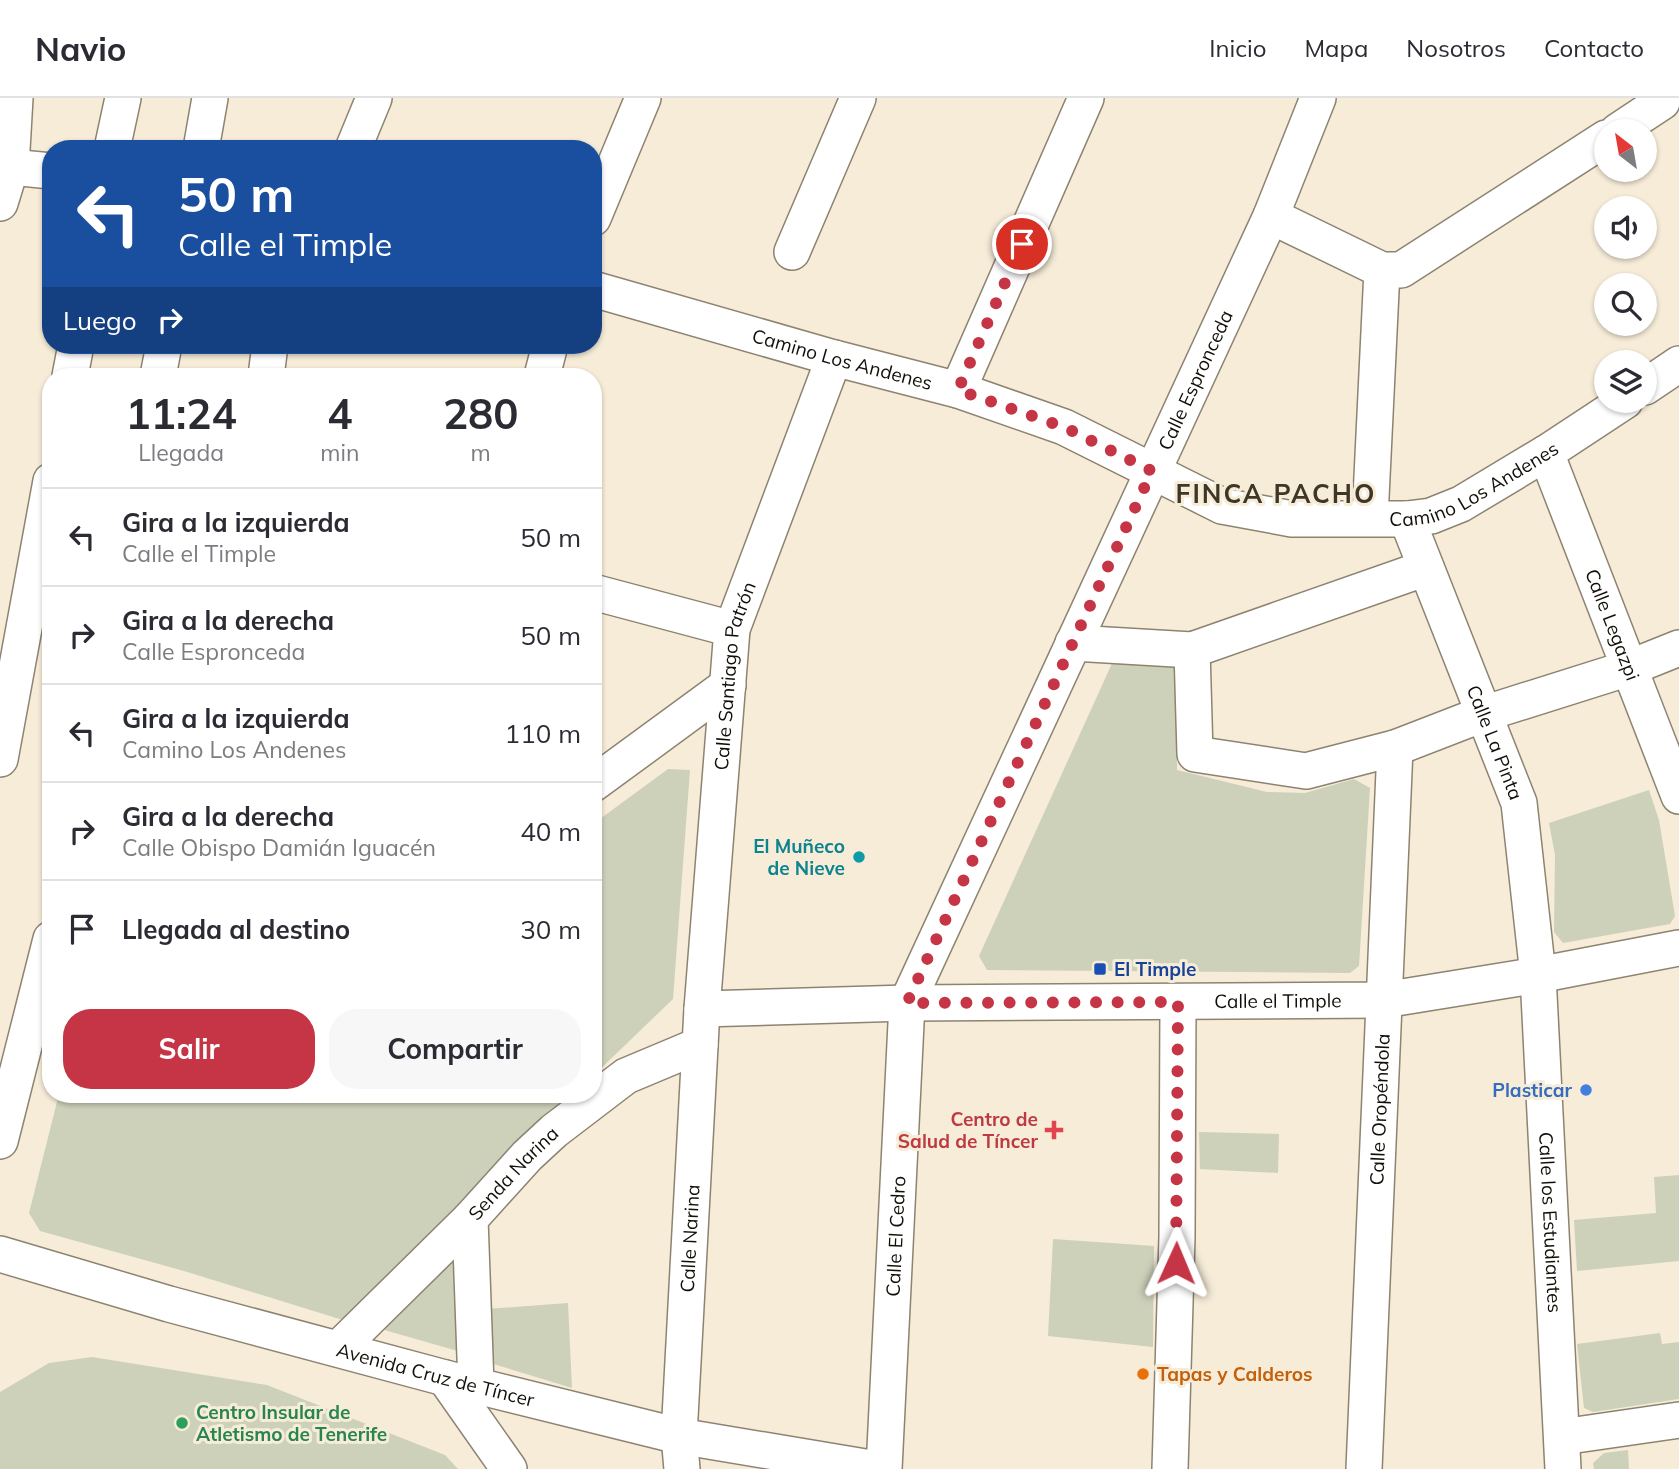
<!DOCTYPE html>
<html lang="es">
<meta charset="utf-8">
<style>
:root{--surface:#fff;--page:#f7f7f7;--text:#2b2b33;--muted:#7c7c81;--line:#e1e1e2;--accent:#c53546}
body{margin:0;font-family:Mulish,sans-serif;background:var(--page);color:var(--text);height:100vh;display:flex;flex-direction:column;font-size:26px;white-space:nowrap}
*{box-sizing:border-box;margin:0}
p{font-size:23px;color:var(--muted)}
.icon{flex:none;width:38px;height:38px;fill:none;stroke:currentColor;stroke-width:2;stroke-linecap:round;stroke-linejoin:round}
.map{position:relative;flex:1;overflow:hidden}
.details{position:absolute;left:42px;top:270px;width:560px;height:735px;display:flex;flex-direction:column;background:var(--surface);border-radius:28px;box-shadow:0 2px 5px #0004}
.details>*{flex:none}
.guide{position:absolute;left:42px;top:42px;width:560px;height:214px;border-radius:28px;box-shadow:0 2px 5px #0004;background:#1a4fa0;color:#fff;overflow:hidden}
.needle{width:46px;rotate:329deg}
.fabs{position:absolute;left:1594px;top:21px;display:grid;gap:14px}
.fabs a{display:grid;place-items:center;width:63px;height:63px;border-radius:50%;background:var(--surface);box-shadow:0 2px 5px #0004;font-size:35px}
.pin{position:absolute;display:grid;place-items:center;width:60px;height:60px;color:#fff;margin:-30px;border:4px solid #fff;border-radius:50%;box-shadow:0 2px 7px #0007}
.me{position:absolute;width:77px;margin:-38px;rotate:1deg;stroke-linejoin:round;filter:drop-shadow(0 0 5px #0008)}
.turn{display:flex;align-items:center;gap:24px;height:147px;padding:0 21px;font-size:32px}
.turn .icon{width:91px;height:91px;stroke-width:2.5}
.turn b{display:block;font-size:49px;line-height:60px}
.then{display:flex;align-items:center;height:66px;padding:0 21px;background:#0003;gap:14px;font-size:26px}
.eta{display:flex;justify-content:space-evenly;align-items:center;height:119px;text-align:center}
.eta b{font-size:42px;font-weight:700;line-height:49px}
.cta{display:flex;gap:14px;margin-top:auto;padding:14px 21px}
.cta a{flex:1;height:80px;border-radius:28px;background:var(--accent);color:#fff;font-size:28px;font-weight:700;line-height:80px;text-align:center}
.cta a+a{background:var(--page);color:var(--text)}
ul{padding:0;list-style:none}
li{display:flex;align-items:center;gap:21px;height:98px;padding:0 21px;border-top:2px solid var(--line)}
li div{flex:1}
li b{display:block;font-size:26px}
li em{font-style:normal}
header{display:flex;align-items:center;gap:42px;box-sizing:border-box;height:98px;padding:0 35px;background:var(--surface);border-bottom:2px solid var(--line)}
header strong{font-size:33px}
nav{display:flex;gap:38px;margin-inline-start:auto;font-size:24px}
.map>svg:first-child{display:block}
</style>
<header>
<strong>Navio</strong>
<nav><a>Inicio</a><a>Mapa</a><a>Nosotros</a><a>Contacto</a></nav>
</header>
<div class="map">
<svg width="1679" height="1371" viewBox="0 0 1679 1371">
<rect width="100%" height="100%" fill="#f6ecd8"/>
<path fill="#cdd1ba" d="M1114 561 1177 564V672L1267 694 1305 695 1354 681 1370 690 1359 868 1350 875 987 872 979 858Z
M668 671 690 672 673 901 593 978V726Z
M1649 692 1659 722 1675 818 1670 826 1563 845 1554 834 1555 757 1549 725Z
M59 996H575L346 1223 184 1173 40 1133 29 1115Z
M1199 1034 1279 1036 1278 1075 1200 1071Z
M1679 1077V1163L1577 1173 1574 1122 1656 1115 1654 1079Z
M1053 1141 1154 1148 1153 1249 1048 1238Z
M462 1145 468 1256 374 1229Z
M568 1205 572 1290 487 1264 486 1211Z
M1660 1235 1662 1246 1679 1244V1301L1593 1314 1584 1310 1577 1246Z
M92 1259 267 1287 445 1357 458 1371H0V1294L49 1265Z
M1628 1352 1629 1371H1594L1593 1365 1604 1355Z"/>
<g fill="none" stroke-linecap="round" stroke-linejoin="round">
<g stroke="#8d8371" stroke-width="38">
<g id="minor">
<path d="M1618 33 1662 4"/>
<path d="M112 51 123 0"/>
<path d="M201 51 210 0"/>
<path d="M353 51 374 0"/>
<path d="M0 68 51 73"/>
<path d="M0 105 11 69 15 0"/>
<path d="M1271 118 1382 172H1401L1606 40"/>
<path d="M593 120 643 0"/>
<path d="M792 154 858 0"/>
<path id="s1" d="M593 191 834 260 958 292 1064 329 1222 408 1292 421H1407L1431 418 1461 406 1546 355 1625 303"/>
<path d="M70 278 76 247"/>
<path d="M158 278 164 247"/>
<path d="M266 278 270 247"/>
<path d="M542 278 550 247"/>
<path d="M1645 289 1679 266"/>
<path d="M958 292 1086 0"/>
<path id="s2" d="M1546 355 1679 698"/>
<path d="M1370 420 1382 172"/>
<path id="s3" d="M1407 421 1519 705 1538 877 1563 1371"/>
<path d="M593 494 732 531"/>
<path d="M1073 545 1192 552 1426 470"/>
<path d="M1192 552 1195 656 1306 673 1395 650 1483 616 1629 570 1679 550"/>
<path d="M0 661 51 383"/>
<path d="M593 686 728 587"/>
<path id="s4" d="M702 911 907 905 1384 902 1538 877 1679 850"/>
<path d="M0 1043 51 841"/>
<path id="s5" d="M0 1156 169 1206 445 1280 679 1338 877 1371"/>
<path d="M338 1251 470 1121"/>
<path d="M445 1280 509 1371"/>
<path id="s6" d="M476 1287 470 1121 527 1058 554 1033 626 978 700 947"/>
<path d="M1562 1339 1679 1322"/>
<path id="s7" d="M682 1371 679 1338 702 911 732 531 834 260"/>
<path id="s8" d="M884 1371 907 905 1271 118 1318 0"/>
<path d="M1170 1371 1177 1139 1178 904"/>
<path id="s9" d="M1364 1371 1395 650"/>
</g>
</g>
<use href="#minor" stroke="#fff" stroke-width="35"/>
</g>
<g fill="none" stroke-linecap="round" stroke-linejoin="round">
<path stroke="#c53546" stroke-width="12" stroke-dasharray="0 21.6" d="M1022 146 958 292 1064 329 1152 373 907 905 1178 904 1176 1165"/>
</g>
<circle fill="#0f9aa8" stroke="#f6ecd8" stroke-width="2.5" cx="859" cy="759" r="7"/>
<rect fill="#1a4fb4" stroke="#f6ecd8" stroke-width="2.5" x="1093" y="864" width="14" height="14" rx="3.5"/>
<circle fill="#3f7fe0" stroke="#f6ecd8" stroke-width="2.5" cx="1586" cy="992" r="7"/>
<path fill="#e0444e" stroke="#f6ecd8" stroke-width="2.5" d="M1050.5 1021.5h7v7h7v7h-7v7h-7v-7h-7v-7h7z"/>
<circle fill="#e8710a" stroke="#f6ecd8" stroke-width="2.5" cx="1143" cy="1276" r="7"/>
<circle fill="#2e9e5b" stroke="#f6ecd8" stroke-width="2.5" cx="182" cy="1325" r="7"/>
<g text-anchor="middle" stroke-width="6" stroke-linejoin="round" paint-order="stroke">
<g font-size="19" fill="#120f08" stroke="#f6ecd8">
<text dy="7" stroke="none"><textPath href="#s1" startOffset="259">Camino Los Andenes</textPath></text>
<text dy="7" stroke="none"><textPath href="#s8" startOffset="1153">Calle Espronceda</textPath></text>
<text dy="7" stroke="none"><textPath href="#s1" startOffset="929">Camino Los Andenes</textPath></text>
<text dy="7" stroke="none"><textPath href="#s2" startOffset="184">Calle Legazpi</textPath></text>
<text dy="7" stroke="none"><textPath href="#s7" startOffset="796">Calle Santiago Patrón</textPath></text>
<text dy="7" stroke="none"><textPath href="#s3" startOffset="240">Calle La Pinta</textPath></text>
<text dy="7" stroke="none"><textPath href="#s4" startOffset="576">Calle el Timple</textPath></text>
<text dy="7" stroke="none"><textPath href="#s9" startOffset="360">Calle Oropéndola</textPath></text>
<text dy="7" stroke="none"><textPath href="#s6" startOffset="229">Senda Narina</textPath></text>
<text dy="7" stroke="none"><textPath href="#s3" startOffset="726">Calle los Estudiantes</textPath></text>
<text dy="7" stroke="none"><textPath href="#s8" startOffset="233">Calle El Cedro</textPath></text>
<text dy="7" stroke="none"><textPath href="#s7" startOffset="231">Calle Narina</textPath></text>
<text dy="7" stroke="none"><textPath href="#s5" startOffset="452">Avenida Cruz de Tíncer</textPath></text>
</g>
<g font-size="19" font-weight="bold" fill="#0d838f" stroke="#f6ecd8" text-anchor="end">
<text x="845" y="755">El Muñeco<tspan x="845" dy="22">de Nieve</tspan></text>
</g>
<g font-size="19" font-weight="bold" fill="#164399" stroke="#f6ecd8" text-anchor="start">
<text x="1114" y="878">El Timple</text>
</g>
<g font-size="19" font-weight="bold" fill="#366cbe" stroke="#f6ecd8" text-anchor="end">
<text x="1572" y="999">Plasticar</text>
</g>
<g font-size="19" font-weight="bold" fill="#be3a42" stroke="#f6ecd8" text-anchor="end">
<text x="1038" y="1028">Centro de<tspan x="1038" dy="22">Salud de Tíncer</tspan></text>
</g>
<g font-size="19" font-weight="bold" fill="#c56008" stroke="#f6ecd8" text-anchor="start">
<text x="1157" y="1283">Tapas y Calderos</text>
</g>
<g font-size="19" font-weight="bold" fill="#27864d" stroke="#f6ecd8" text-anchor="start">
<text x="196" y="1321">Centro Insular de<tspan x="196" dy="22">Atletismo de Tenerife</tspan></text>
</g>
<g font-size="26" font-weight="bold" letter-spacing="2" fill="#3e3626" stroke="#f6ecd8">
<text x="1276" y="405">FINCA PACHO</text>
</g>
</g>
</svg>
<div class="fabs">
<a><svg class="needle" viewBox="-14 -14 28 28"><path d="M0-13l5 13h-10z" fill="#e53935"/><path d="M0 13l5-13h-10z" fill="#7c7c81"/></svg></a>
<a><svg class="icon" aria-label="sound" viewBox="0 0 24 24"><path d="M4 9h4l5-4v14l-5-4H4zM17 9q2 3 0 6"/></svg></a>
<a><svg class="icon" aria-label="search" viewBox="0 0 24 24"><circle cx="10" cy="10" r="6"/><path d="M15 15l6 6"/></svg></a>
<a><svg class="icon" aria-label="layers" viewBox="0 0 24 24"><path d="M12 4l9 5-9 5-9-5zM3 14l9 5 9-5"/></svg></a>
</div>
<div class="pin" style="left:1022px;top:146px;background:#d93025"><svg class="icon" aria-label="arrive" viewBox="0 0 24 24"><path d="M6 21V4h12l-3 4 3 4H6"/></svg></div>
<svg class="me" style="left:1176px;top:1165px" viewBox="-20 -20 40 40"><path d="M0-17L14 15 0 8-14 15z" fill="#c53546" stroke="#fff" stroke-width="4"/></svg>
<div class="guide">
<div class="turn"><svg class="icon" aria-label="left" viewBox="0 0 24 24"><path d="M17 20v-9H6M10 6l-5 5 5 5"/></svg><div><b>50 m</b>Calle el Timple</div></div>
<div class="then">Luego<svg class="icon" aria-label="right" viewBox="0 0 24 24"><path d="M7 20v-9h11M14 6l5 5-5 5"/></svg></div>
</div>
<section class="details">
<div class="eta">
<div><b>11:24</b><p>Llegada</p></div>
<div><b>4</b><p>min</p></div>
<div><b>280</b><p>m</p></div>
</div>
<ul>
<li><svg class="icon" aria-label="left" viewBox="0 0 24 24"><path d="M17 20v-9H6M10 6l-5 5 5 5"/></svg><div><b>Gira a la izquierda</b><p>Calle el Timple</p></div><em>50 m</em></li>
<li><svg class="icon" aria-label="right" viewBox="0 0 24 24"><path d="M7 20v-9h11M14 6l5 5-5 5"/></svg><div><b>Gira a la derecha</b><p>Calle Espronceda</p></div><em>50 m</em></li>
<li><svg class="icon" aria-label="left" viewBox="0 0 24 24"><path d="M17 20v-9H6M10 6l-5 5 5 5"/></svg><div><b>Gira a la izquierda</b><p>Camino Los Andenes</p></div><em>110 m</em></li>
<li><svg class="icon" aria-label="right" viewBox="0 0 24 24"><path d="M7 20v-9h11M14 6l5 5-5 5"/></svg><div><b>Gira a la derecha</b><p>Calle Obispo Damián Iguacén</p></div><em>40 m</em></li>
<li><svg class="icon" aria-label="arrive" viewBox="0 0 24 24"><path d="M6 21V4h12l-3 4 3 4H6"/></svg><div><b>Llegada al destino</b></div><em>30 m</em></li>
</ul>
<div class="cta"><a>Salir</a><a>Compartir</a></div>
</section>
</div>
